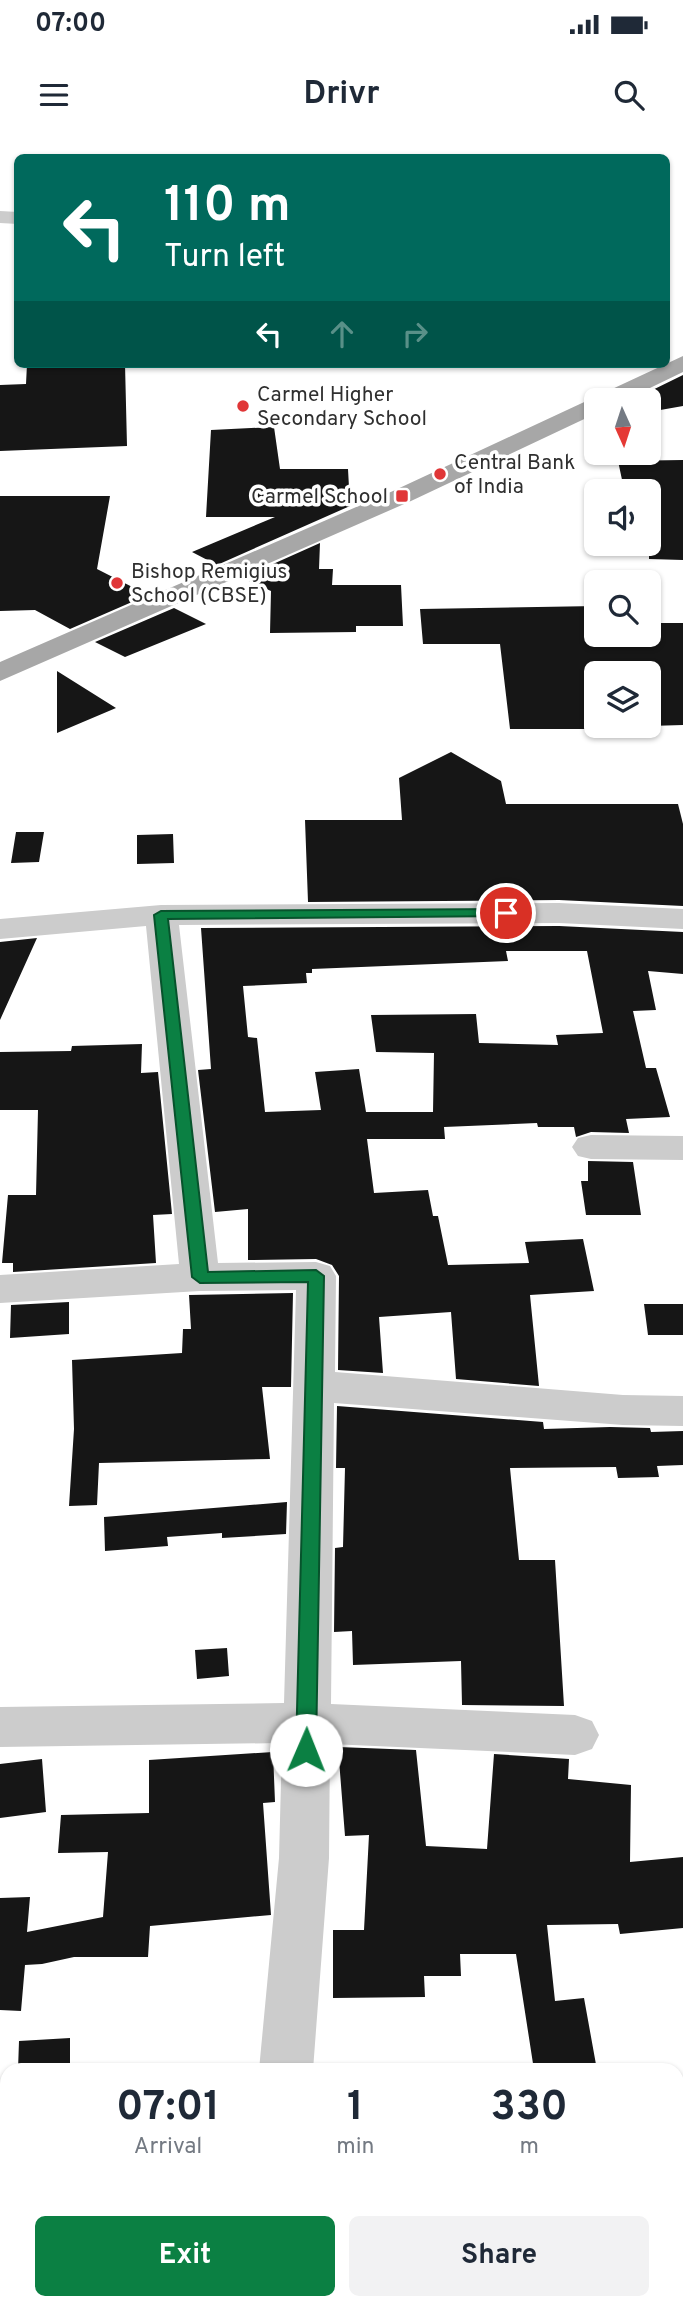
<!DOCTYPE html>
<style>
:root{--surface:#fff;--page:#f2f2f3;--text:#1f2937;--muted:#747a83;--accent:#0b8043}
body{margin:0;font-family:Overpass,sans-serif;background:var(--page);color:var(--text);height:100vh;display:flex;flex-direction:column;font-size:26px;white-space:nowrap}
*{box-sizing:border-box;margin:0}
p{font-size:23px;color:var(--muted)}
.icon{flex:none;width:38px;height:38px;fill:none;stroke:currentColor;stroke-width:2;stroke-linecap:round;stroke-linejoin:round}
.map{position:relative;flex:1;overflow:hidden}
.details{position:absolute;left:0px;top:1923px;width:684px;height:247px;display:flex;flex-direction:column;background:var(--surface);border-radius:21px 21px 0 0;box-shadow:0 2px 5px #0004}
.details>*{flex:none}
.top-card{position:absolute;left:14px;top:14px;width:656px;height:214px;border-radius:10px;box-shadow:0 2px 5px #0004;background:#00695c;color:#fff;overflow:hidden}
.needle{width:46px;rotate:177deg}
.tools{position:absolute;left:584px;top:248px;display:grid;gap:14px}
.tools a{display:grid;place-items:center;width:77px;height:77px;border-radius:10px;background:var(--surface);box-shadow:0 2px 5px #0004;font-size:35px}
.pin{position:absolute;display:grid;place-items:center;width:60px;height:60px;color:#fff;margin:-30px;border:4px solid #fff;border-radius:50%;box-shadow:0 2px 7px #0007}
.me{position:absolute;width:77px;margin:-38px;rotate:1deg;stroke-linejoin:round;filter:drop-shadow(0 0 5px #0008)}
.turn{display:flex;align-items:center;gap:24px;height:147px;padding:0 35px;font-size:32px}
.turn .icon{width:91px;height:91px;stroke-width:2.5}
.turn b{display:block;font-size:49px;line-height:60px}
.lanes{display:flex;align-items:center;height:66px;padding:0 35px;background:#0003;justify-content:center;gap:35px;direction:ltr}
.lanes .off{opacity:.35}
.eta{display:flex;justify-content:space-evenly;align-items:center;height:119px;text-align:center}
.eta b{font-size:42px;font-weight:700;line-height:49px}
.button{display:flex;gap:14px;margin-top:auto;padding:14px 35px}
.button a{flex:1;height:80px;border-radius:10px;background:var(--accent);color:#fff;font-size:28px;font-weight:700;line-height:80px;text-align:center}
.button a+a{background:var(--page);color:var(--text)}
.status{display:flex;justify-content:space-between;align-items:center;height:49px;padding:0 35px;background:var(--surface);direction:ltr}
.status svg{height:19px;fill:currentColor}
header{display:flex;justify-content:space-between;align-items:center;height:91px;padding:0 35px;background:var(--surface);font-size:32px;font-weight:700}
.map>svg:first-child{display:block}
</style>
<div class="status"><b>07:00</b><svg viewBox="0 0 49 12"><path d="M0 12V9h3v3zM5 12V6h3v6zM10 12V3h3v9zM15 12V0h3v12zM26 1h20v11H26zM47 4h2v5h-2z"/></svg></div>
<header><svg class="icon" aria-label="menu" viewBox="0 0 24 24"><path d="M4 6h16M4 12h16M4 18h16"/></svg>Drivr<svg class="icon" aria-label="search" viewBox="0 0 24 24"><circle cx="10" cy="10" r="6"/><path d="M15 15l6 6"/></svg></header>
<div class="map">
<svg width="683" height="2169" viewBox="0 0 683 2169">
<rect width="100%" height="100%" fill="#fff"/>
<path fill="#161616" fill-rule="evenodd" d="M27 224H125L127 306 0 311V245L26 244Z
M683 235V266L649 272V261H630Z
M274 287 280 329H348L350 366 217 425 192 412 275 377H206L211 290Z
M683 320V420L649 419V348L624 349 618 321Z
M0 356H110L97 429 148 455 70 489 35 470 0 471Z
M320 403 319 429H333L332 445H401L403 486H356V492L270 493 271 451 242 438Z
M597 466V495H649V483H683V585L649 586V531L597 534V589H510L500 504H423L420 469Z
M174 468 206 484 125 517 95 502Z
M57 531 116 568 57 593Z
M451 612 501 641 506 664H678L683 684V766L559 760 308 762 305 680H402L399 638Z
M16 692H44L39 722 11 723Z
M173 694 174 723 137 724V695Z
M559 786 683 792V834L648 831 656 870 633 871 646 928H656L670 977 626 979 629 993 591 992 576 997 574 987H538L537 983 444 987 445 999H367L374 1053 428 1050 433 1076H438L448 1125 529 1123 525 1102 583 1099 594 1151 530 1155 539 1246 456 1239 451 1172 379 1177 383 1233 338 1230 339 1136 332 1125 316 1119 248 1120V1069L215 1072 198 930 211 929 201 788ZM506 811H587L603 893 556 895 558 905 479 903 476 874 371 875 376 912 434 913 433 972H366L359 929 315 932 321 970 265 972 257 898 248 897 243 846 307 843 306 833H312V829L508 821Z
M37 798 0 880V802Z
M142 904 141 933 158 932 172 1074 153 1075 156 1123 13 1132V1123H2L8 1055H36L38 970H0V912L71 911 72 906Z
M588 1021 633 1022 641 1075H586L581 1041H588Z
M293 1153 291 1247H262L270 1319 99 1323 97 1365 69 1366 74 1289 72 1220 182 1213 183 1189H191L189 1155Z
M69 1162V1194L10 1198 11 1165Z
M644 1164H683V1195H648Z
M337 1266 543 1282 544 1289 610 1287 650 1288 651 1292 683 1291V1325L657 1326 659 1337 618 1338 616 1327 510 1328 519 1420H555L564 1566 462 1565 461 1521 353 1525 352 1491 334 1492 335 1408 343 1407 345 1328H336Z
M287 1362 286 1394 222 1398V1393L167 1397 168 1406 105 1411 104 1377Z
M227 1508 229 1536 197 1539 195 1510Z
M338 1607 416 1610 426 1706 487 1709 494 1614 569 1619 568 1639 631 1645 630 1722 683 1717V1788L620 1794 618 1784 547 1785 555 1861 584 1858 597 1930H534L516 1814H460L461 1836H424L425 1857 333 1858V1790H364L369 1695 345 1696Z
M273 1612 275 1662 263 1663 271 1775 150 1786 148 1817H74L42 1824 25 1825 21 1871 0 1870V1758L30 1757 27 1792 103 1777 108 1712 58 1713 61 1675 149 1673V1620Z
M42 1619 46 1672 0 1678V1624Z
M70 1898V1930H18L19 1901Z"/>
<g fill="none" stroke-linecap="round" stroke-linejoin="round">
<path fill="#ccc" fill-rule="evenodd" d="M0 71 18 72V84L0 83Z
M559 763 683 769V789L559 783 179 785 218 1123 316 1122 330 1126 336 1136 335 1232 623 1255 683 1256V1286L623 1285 334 1263 331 1564 575 1575 592 1581 599 1595 592 1609 575 1615 330 1604 329 1718 313 1930H259L279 1718 282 1603 0 1607V1567L284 1563 296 1150 200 1151 0 1163V1135L179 1124 146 786 0 799V779L161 765Z
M591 995 683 996V1020L591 1019 578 1016 572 1007 578 998Z
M238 2163H296V2169H238Z"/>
<path fill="#a7a7a7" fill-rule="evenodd" d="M683 216V232L623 261H597V273L411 361 0 541V522L393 351Z"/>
</g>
<path fill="#0b8043" stroke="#07532c" stroke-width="2" d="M506 769 511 770V776L168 779 208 1132 316 1130 324 1136 316 1610 313 1616 306 1618 299 1616 296 1610 308 1142 200 1143 192 1137 154 775 161 771Z"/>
<g fill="#e03637" stroke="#fff" stroke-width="2.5">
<circle cx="243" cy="266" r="7"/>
<circle cx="440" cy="334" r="7"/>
<rect x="395" y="349" width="14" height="14" rx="3.5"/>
<circle cx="117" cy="443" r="7"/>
</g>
<g text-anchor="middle" stroke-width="7" stroke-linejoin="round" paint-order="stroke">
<g font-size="21" fill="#2f2f2f" stroke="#fff" text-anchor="start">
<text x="257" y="261">Carmel Higher<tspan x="257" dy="24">Secondary School</tspan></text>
<text x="454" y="329">Central Bank<tspan x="454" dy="24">of India</tspan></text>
<text x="388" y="363" text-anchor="end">Carmel School</text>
<text x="131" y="438">Bishop Remigius<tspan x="131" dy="24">School (CBSE)</tspan></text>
</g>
</g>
</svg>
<div class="tools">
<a><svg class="needle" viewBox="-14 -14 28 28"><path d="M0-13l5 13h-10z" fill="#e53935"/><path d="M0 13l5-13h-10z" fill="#747a83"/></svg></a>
<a><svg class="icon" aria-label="sound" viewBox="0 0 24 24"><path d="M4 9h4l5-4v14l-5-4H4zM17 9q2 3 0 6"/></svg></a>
<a><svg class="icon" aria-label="search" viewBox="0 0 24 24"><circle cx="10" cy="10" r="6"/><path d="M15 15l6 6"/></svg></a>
<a><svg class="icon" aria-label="layers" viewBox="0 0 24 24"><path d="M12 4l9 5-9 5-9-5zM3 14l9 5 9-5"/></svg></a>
</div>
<div class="pin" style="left:506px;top:773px;background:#d93025"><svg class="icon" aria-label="arrive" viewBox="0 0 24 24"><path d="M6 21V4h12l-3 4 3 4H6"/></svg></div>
<svg class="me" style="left:306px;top:1610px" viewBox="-20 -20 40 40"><circle r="19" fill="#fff"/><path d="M0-13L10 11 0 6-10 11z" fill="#0b8043"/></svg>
<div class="top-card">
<div class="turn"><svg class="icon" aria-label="left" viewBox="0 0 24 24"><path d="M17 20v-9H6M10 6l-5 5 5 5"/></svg><div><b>110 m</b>Turn left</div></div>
<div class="lanes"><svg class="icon" aria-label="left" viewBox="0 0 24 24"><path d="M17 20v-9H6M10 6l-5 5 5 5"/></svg><svg class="icon off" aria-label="ahead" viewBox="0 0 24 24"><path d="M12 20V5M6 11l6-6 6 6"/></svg><svg class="icon off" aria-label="right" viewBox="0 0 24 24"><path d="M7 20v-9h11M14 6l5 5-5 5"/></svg></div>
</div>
<section class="details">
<div class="eta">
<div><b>07:01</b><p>Arrival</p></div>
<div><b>1</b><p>min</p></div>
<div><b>330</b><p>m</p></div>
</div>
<div class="button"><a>Exit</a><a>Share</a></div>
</section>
</div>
